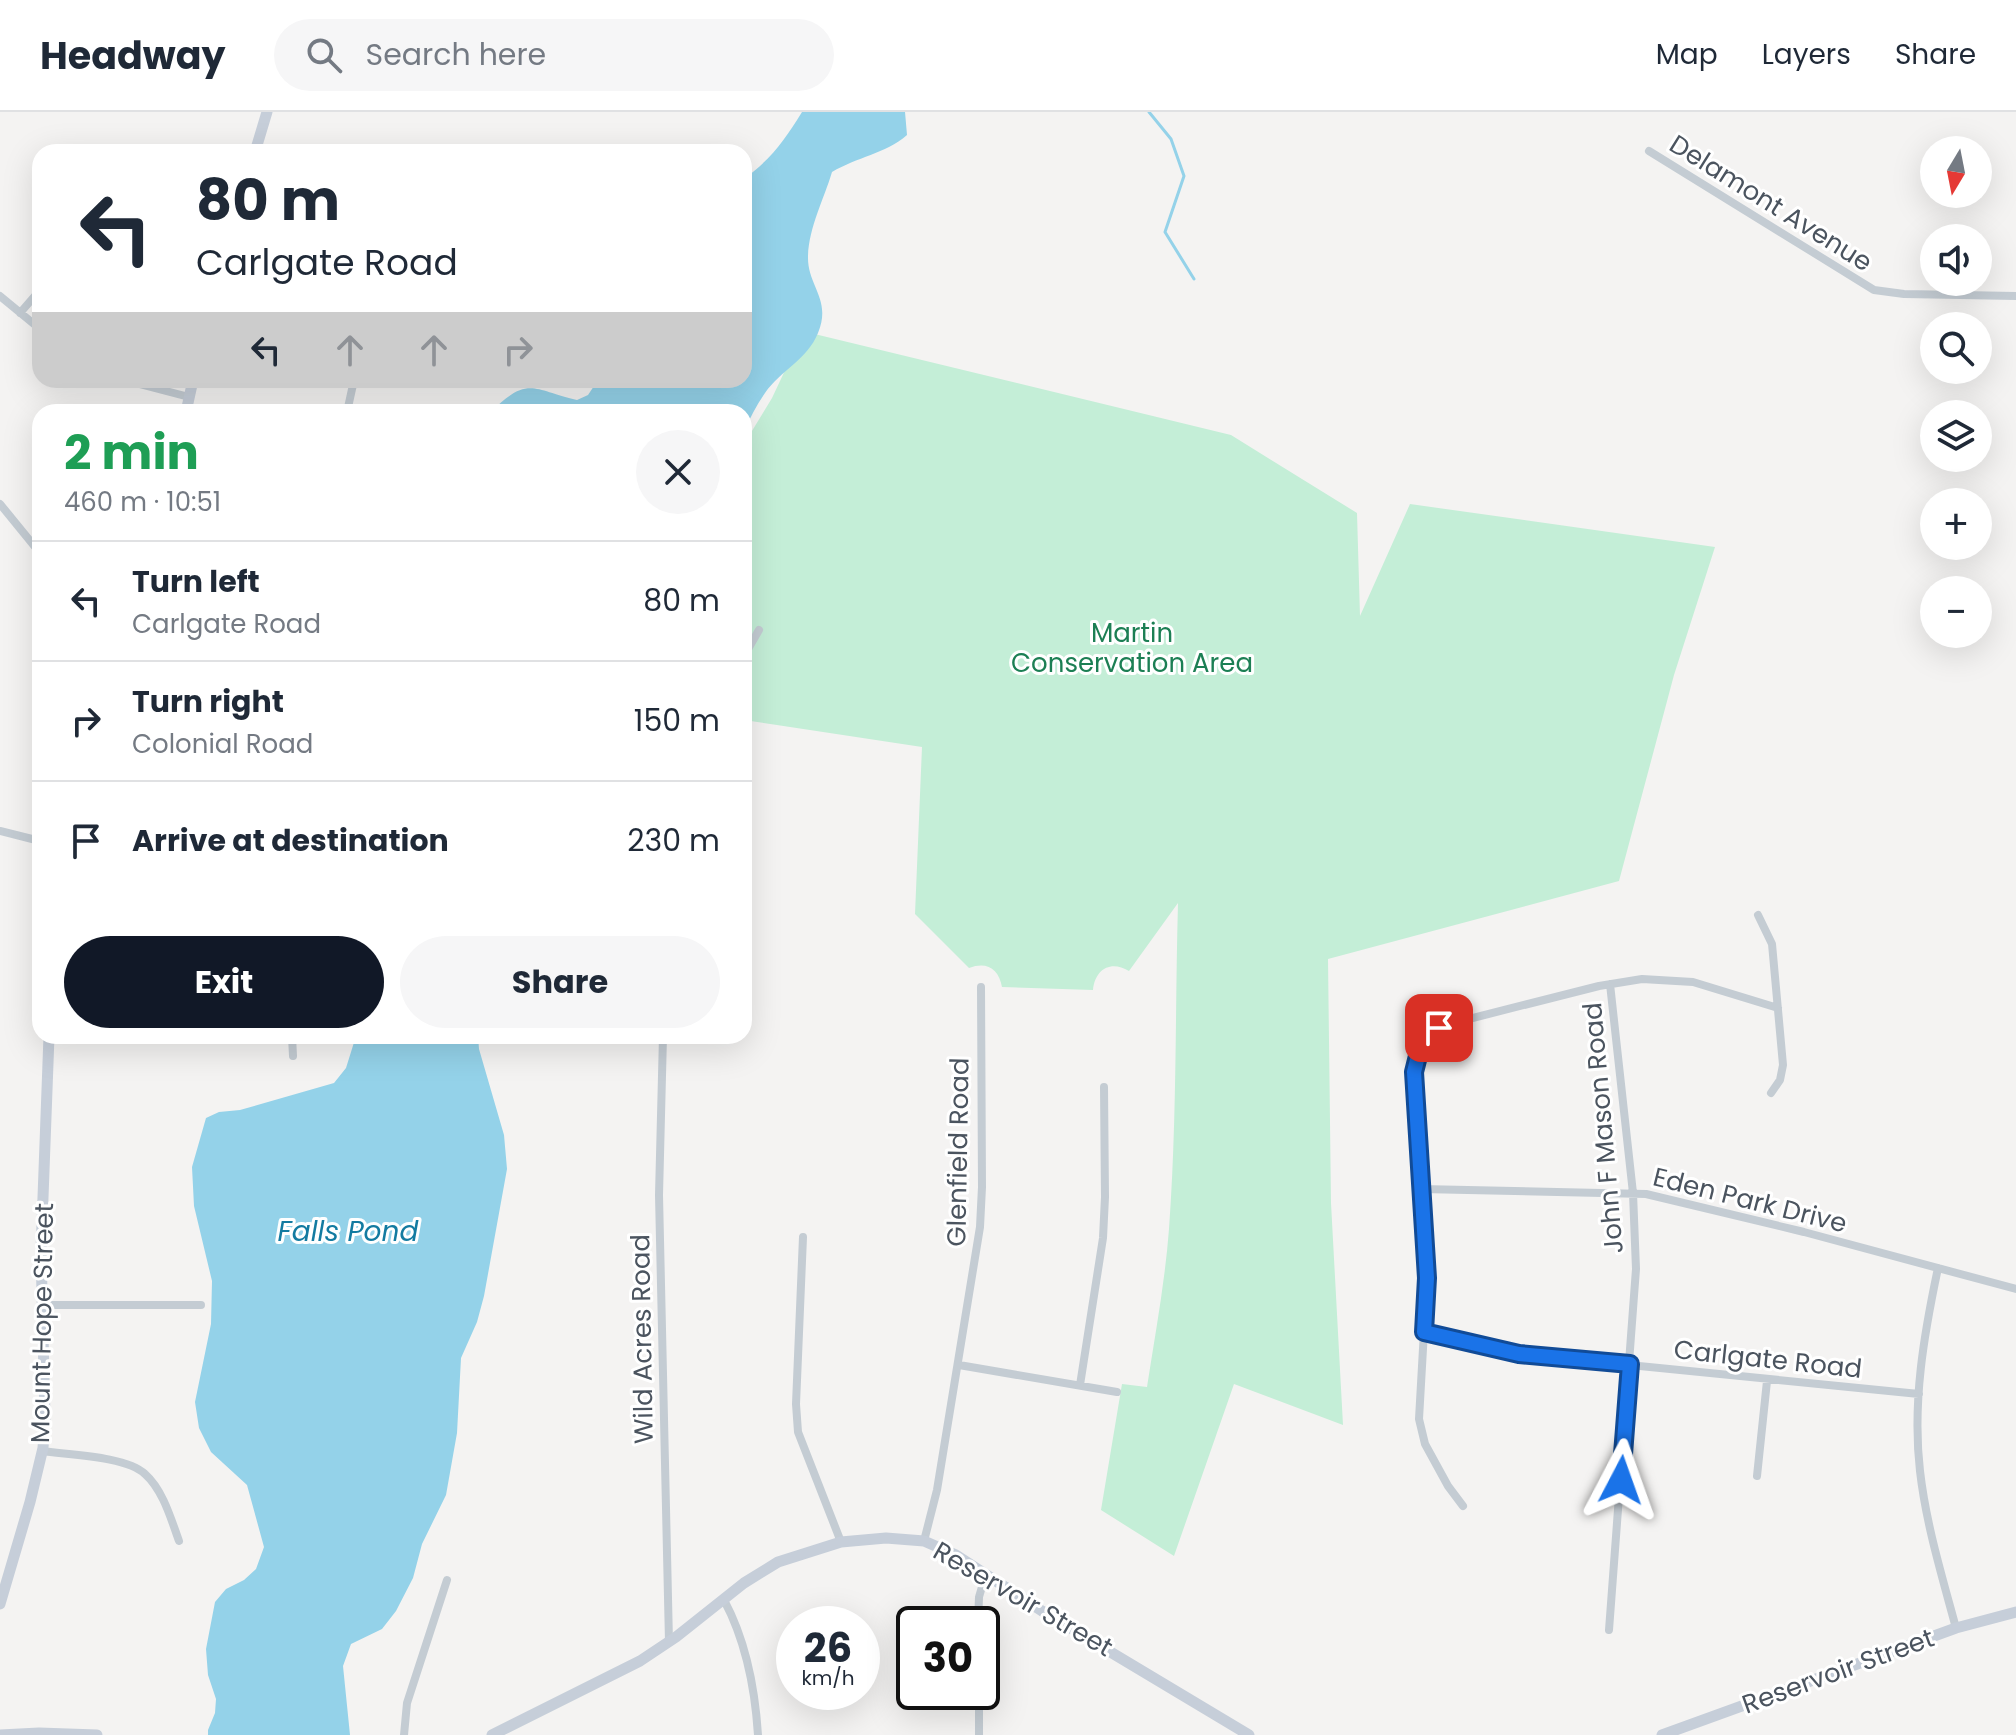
<!DOCTYPE html>
<meta charset="utf-8">
<style>
:root{--surface:#fff;--page:#f6f6f7;--text:#1f2937;--muted:#747a83;--line:#e0e1e3;--accent:#111827}
body{margin:0;font-family:Poppins,sans-serif;background:var(--page);color:var(--text);height:100vh;display:flex;flex-direction:column;font-size:30px;white-space:nowrap}
*{box-sizing:border-box;margin:0}
p{font-size:26px;color:var(--muted)}
.icon{flex:none;width:44px;height:44px;fill:none;stroke:currentColor;stroke-width:2;stroke-linecap:round;stroke-linejoin:round}
.map{position:relative;flex:1;overflow:hidden}
.details{position:absolute;left:32px;top:292px;width:720px;height:640px;display:flex;flex-direction:column;background:var(--surface);border-radius:24px;box-shadow:0 8px 32px #0002}
.details>*{flex:none}
.top-card{position:absolute;left:32px;top:32px;width:720px;height:244px;border-radius:24px;box-shadow:0 8px 32px #0002;background:#fff;color:var(--text);overflow:hidden}
.needle{width:52px;rotate:190deg}
.buttons{position:absolute;left:1920px;top:24px;display:grid;gap:16px}
.buttons a{display:grid;place-items:center;width:72px;height:72px;border-radius:50%;background:var(--surface);box-shadow:0 8px 32px #0002;font-size:40px}
.speed{position:absolute;left:776px;top:1494px;display:flex;gap:16px;font-size:40px;font-weight:700;text-align:center}
.speed>*{display:grid;place-content:center;width:104px;height:104px;border-radius:50%;background:var(--surface);box-shadow:0 8px 32px #0002;line-height:1}
.speed small{font-size:20px;font-weight:400}
.speed .limit{border:4px solid #111;border-radius:12px;background:#fff;color:#111}
.pin{position:absolute;display:grid;place-items:center;width:68px;height:68px;color:#fff;margin:-34px;border-radius:16px;box-shadow:0 4px 12px #0006}
.me{position:absolute;width:88px;margin:-44px;rotate:4deg;stroke-linejoin:round;filter:drop-shadow(0 0 6px #0008)}
.turn{display:flex;align-items:center;gap:28px;height:168px;padding:0 32px;font-size:36px}
.turn .icon{width:104px;height:104px;stroke-width:2.5}
.turn b{display:block;font-size:56px;line-height:68px}
.lanes{display:flex;align-items:center;height:76px;padding:0 32px;background:#0003;justify-content:center;gap:40px;direction:ltr}
.lanes .off{opacity:.35}
.round{display:grid;place-items:center;flex:none;width:84px;height:84px;border-radius:42px;background:var(--page)}
.summary{display:flex;align-items:center;justify-content:space-between;height:136px;padding:0 32px}
h1{font-size:48px;font-weight:700;line-height:60px;color:#1e9e55}
.primary-button{display:flex;gap:16px;margin-top:auto;padding:16px 32px}
.primary-button a{flex:1;height:92px;border-radius:48px;background:var(--accent);color:#fff;font-size:32px;font-weight:700;line-height:92px;text-align:center}
.primary-button a+a{background:var(--page);color:var(--text)}
ul{padding:0;list-style:none}
li{display:flex;align-items:center;gap:24px;height:120px;padding:0 32px;border-top:2px solid var(--line)}
li div{flex:1}
li b{display:block;font-size:30px}
li em{font-style:normal}
header{display:flex;align-items:center;gap:48px;box-sizing:border-box;height:112px;padding:0 40px;background:var(--surface);border-bottom:2px solid var(--line)}
header strong{font-size:38px}
nav{display:flex;gap:44px;margin-inline-start:auto;font-size:28px}
.search{width:560px;height:72px;background:var(--page);display:flex;align-items:center;gap:20px;box-sizing:border-box;padding:0 28px;border-radius:44px;color:var(--muted);font-size:30px}
.map>svg:first-child{display:block}
</style>
<header>
<strong>Headway</strong>
<div class="search"><svg class="icon" aria-label="search" viewBox="0 0 24 24"><circle cx="10" cy="10" r="6"/><path d="M15 15l6 6"/></svg>Search here</div>
<nav><a>Map</a><a>Layers</a><a>Share</a></nav>
</header>
<div class="map">
<svg width="2016" height="1623" viewBox="0 0 2016 1623">
<rect width="100%" height="100%" fill="#f4f3f2"/>
<path fill="#c4eed7" d="M798 218 1231 323 1357 401 1360 504 1410 392 1715 435 1674 563 1619 769 1328 847 1331 1091 1343 1313 1234 1272 1174 1444 1101 1398 1122 1272 1147 1275C1155 1223 1165 1170 1169 1117 1177 1009 1175 899 1178 791L1129 859C1111 848 1095 857 1093 878L1002 875C999 857 987 849 969 856L915 802 922 635 744 608V399L749 375 744 350V332L772 286 788 252Z"/>
<path fill="#94d2e9" d="M802 0H905L907 23C885 42 857 45 832 60 824 87 809 115 808 144 807 174 832 187 818 221 807 248 781 258 765 281 757 292 750 306 744 319V300H491C528 263 533 278 577 288L588 283 598 268H744V67C772 46 784 29 802 0Z
M356 924H478L479 937 504 1023 507 1057 484 1184 477 1210 461 1246 457 1321 446 1383 422 1432 413 1466 396 1499 382 1517 351 1532 343 1554 350 1623H208V1618L215 1601 216 1587 208 1563 206 1537 215 1490 226 1477 244 1468 256 1457 264 1435 247 1373 211 1340 199 1316 195 1290 211 1212 212 1169 194 1094 192 1055 206 1006 219 1000 240 998 334 971 346 956Z"/>
<g fill="none" stroke-linecap="round" stroke-linejoin="round">
<path stroke="#94d2e9" stroke-width="3" d="M1149 0 1171 27 1184 64 1165 120 1194 167"/>
<path stroke="#c4ccd3" stroke-width="8" d="M1649 39 1874 178 1904 182 2016 184
M0 184 40 217
M20 201 40 178
M124 268 189 285
M347 300 354 268
M0 392 40 441
M744 544 759 518
M0 719 40 729
M1758 803 1772 832 1783 953 1780 968 1771 981
M292 924 293 944
M663 924 659 1083 669 1530
M1421 1077 1646 1082 1804 1120 2016 1177
M803 1125 796 1292 798 1320 841 1430
M1938 1156C1924 1222 1912 1291 1920 1359 1926 1412 1942 1464 1956 1516
M43 1193H201
M1424 1220 1519 1242 1919 1282
M959 1253 1117 1280
M1080 1273 1103 1126 1105 1085 1104 975
M42 1339C68 1343 126 1344 145 1362 163 1378 171 1407 179 1429
M1757 1364 1767 1269
M1463 1394 1448 1374 1425 1332 1419 1307 1427 1166 1414 960C1417 936 1427 922 1449 912L1599 874 1642 867 1693 870 1778 896
M924 1429 937 1378 980 1115 982 1075 981 875
M724 1488C746 1529 755 1576 758 1623
M978 1512 979 1485 986 1461
M1609 1518 1636 1157 1633 1081 1610 872
M979 1580V1623
M404 1623 407 1591 447 1468"/>
<path stroke="#c6ced9" stroke-width="11" d="M255 40 267 0
M186 300 193 268
M0 1492 30 1390 43 1336 45 1306 41 1139 49 924
M0 1623 39 1621 97 1623
M492 1623 640 1549 676 1525 744 1471 778 1450 841 1430 886 1426 924 1429 956 1443 1042 1499 1249 1623
M1662 1623 1956 1516 2016 1500"/>
</g>
<g fill="none" stroke-linecap="round" stroke-linejoin="round">
<g stroke="#114b97" stroke-width="20">
<path id="route" d="M1439 916 1420 936 1414 960 1427 1166 1424 1220 1519 1242 1630 1252 1621 1368"/>
</g>
<use href="#route" stroke="#1a73e8" stroke-width="14"/>
</g>
<g text-anchor="middle" stroke-width="6" stroke-linejoin="round" paint-order="stroke">
<g font-size="26" fill="#4b545f" stroke="#fff">
<text transform="translate(1771 91) rotate(32)" y="9">Delamont Avenue</text>
<text transform="translate(1603 1016) rotate(-95)" y="9">John F Mason Road</text>
<text transform="translate(958 1040) rotate(-89)" y="9">Glenfield Road</text>
<text transform="translate(1750 1088) rotate(14)" y="9">Eden Park Drive</text>
<text transform="translate(42 1211) rotate(-89)" y="9">Mount Hope Street</text>
<text transform="translate(642 1227) rotate(-91)" y="9">Wild Acres Road</text>
<text transform="translate(1768 1247) rotate(6)" y="9">Carlgate Road</text>
<text transform="translate(1023 1487) rotate(30)" y="9">Reservoir Street</text>
<text transform="translate(1838 1559) rotate(-20)" y="9">Reservoir Street</text>
</g>
<g font-size="26" fill="#1c7f54" stroke="#fff">
<text x="1132" y="530">Martin<tspan x="1132" dy="30">Conservation Area</tspan></text>
</g>
<g font-size="28" font-style="italic" fill="#137ba1" stroke="#fff">
<text x="348" y="1129">Falls Pond</text>
</g>
</g>
</svg>
<div class="buttons">
<a><svg class="needle" viewBox="-14 -14 28 28"><path d="M0-13l5 13h-10z" fill="#e53935"/><path d="M0 13l5-13h-10z" fill="#747a83"/></svg></a>
<a><svg class="icon" aria-label="sound" viewBox="0 0 24 24"><path d="M4 9h4l5-4v14l-5-4H4zM17 9q2 3 0 6"/></svg></a>
<a><svg class="icon" aria-label="search" viewBox="0 0 24 24"><circle cx="10" cy="10" r="6"/><path d="M15 15l6 6"/></svg></a>
<a><svg class="icon" aria-label="layers" viewBox="0 0 24 24"><path d="M12 4l9 5-9 5-9-5zM3 14l9 5 9-5"/></svg></a>
<a>+</a>
<a>−</a>
</div>
<div class="speed"><div>26<small>km/h</small></div><div class="limit">30</div></div>
<div class="pin" style="left:1439px;top:916px;background:#d93025"><svg class="icon" aria-label="arrive" viewBox="0 0 24 24"><path d="M6 21V4h12l-3 4 3 4H6"/></svg></div>
<svg class="me" style="left:1621px;top:1368px" viewBox="-20 -20 40 40"><path d="M0-17L14 15 0 8-14 15z" fill="#1a73e8" stroke="#fff" stroke-width="4"/></svg>
<div class="top-card">
<div class="turn"><svg class="icon" aria-label="left" viewBox="0 0 24 24"><path d="M17 20v-9H6M10 6l-5 5 5 5"/></svg><div><b>80 m</b>Carlgate Road</div></div>
<div class="lanes"><svg class="icon" aria-label="left" viewBox="0 0 24 24"><path d="M17 20v-9H6M10 6l-5 5 5 5"/></svg><svg class="icon off" aria-label="ahead" viewBox="0 0 24 24"><path d="M12 20V5M6 11l6-6 6 6"/></svg><svg class="icon off" aria-label="ahead" viewBox="0 0 24 24"><path d="M12 20V5M6 11l6-6 6 6"/></svg><svg class="icon off" aria-label="right" viewBox="0 0 24 24"><path d="M7 20v-9h11M14 6l5 5-5 5"/></svg></div>
</div>
<section class="details">
<div class="summary"><div><h1>2 min</h1><p>460 m · 10:51</p></div><a class="round"><svg class="icon" aria-label="close" viewBox="0 0 24 24"><path d="M6 6l12 12M18 6L6 18"/></svg></a></div>
<ul>
<li><svg class="icon" aria-label="left" viewBox="0 0 24 24"><path d="M17 20v-9H6M10 6l-5 5 5 5"/></svg><div><b>Turn left</b><p>Carlgate Road</p></div><em>80 m</em></li>
<li><svg class="icon" aria-label="right" viewBox="0 0 24 24"><path d="M7 20v-9h11M14 6l5 5-5 5"/></svg><div><b>Turn right</b><p>Colonial Road</p></div><em>150 m</em></li>
<li><svg class="icon" aria-label="arrive" viewBox="0 0 24 24"><path d="M6 21V4h12l-3 4 3 4H6"/></svg><div><b>Arrive at destination</b></div><em>230 m</em></li>
</ul>
<div class="primary-button"><a>Exit</a><a>Share</a></div>
</section>
</div>
